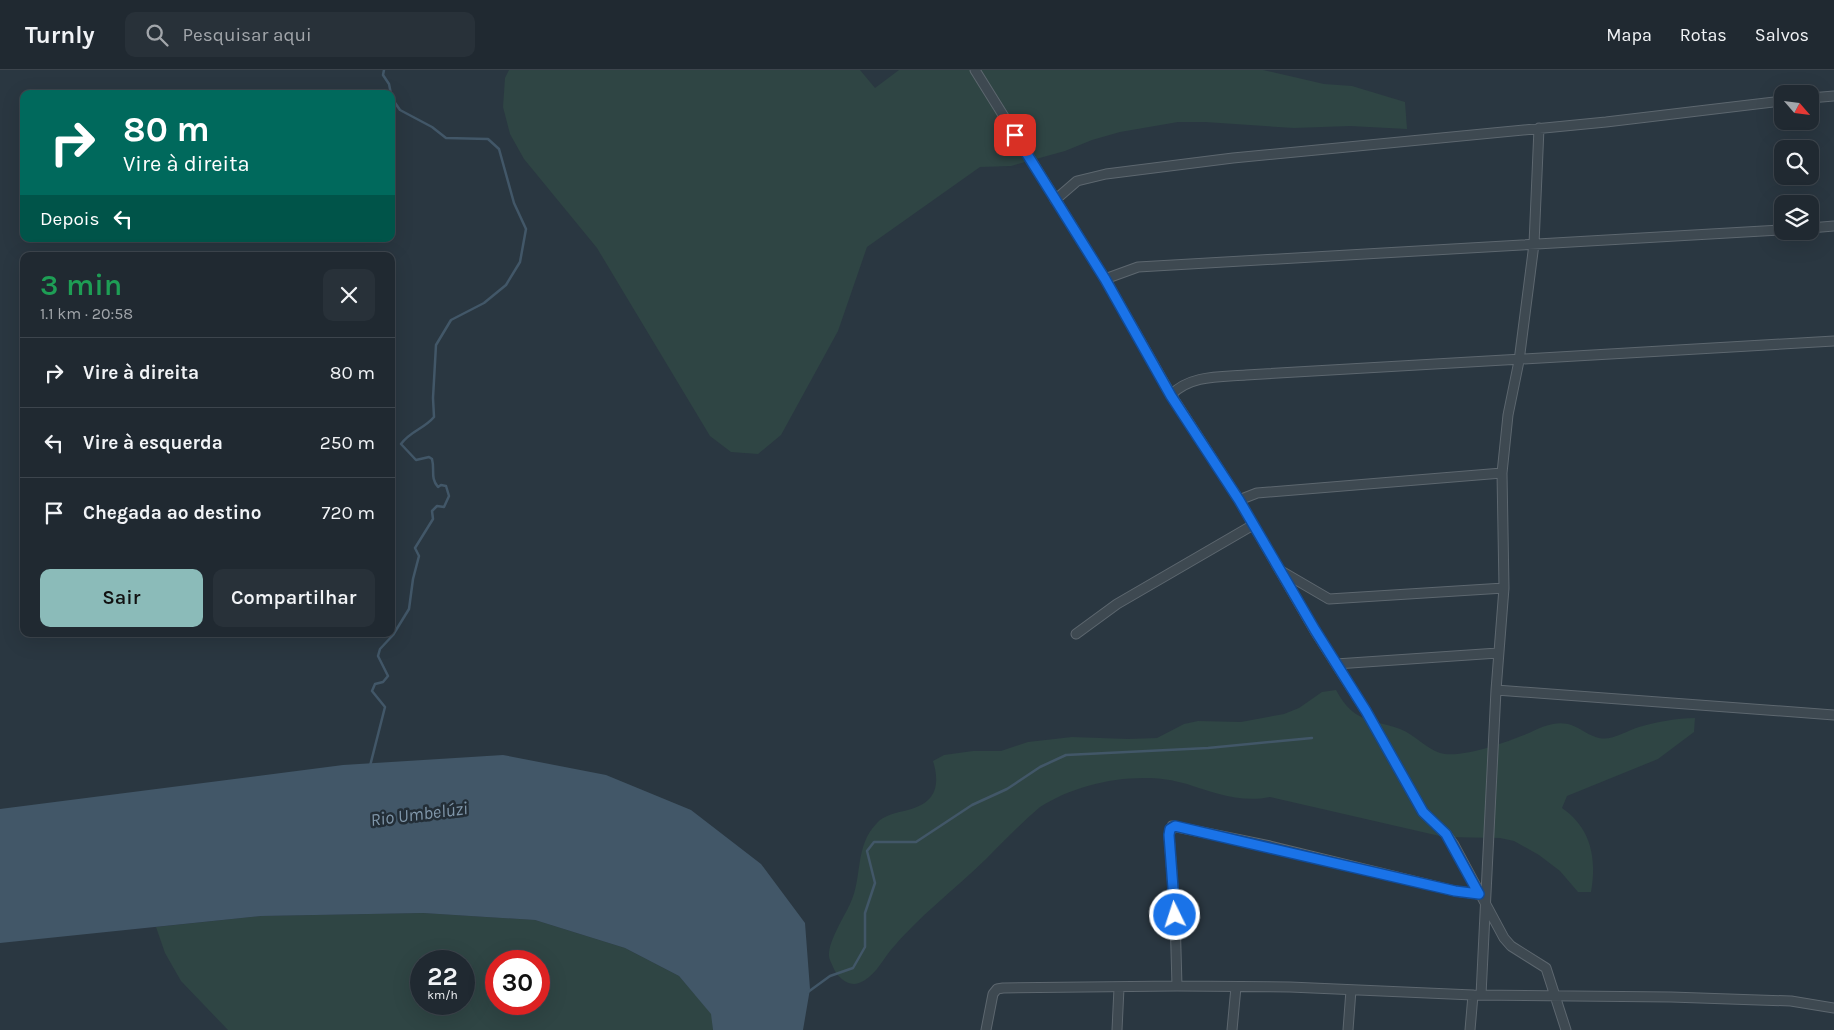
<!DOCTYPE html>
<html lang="pt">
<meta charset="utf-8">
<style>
:root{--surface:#202931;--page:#283139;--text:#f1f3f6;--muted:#a2a6ab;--line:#3d454d;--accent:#8bbbb9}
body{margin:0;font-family:Karla,sans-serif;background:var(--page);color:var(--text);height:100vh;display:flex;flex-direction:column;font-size:19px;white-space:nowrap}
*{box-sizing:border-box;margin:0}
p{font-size:16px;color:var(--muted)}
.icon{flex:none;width:28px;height:28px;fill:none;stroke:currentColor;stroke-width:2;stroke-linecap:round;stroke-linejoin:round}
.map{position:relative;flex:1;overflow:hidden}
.panel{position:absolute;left:20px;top:182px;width:375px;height:385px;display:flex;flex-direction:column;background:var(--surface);border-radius:10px;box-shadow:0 5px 20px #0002,0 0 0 1px var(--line)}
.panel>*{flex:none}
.hud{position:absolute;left:20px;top:20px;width:375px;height:152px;border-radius:10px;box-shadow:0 5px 20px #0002,0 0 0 1px var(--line);background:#00695c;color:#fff;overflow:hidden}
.needle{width:32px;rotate:118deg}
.tools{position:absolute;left:1774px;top:15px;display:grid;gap:10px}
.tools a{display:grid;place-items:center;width:45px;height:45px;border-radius:10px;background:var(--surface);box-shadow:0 5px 20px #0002,0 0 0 1px var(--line);font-size:25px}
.speed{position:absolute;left:410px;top:880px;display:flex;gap:10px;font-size:25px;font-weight:700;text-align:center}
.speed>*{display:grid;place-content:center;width:65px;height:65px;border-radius:50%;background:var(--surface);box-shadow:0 5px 20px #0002,0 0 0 1px var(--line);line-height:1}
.speed small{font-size:12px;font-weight:400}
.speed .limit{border:8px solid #d22;background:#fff;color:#111}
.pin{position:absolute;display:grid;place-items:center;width:42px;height:42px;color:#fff;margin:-21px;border-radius:10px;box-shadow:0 2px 8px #0006}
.me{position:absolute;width:55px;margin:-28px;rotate:356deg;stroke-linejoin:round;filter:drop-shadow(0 0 4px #0008)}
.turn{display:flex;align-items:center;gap:18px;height:105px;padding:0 20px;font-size:22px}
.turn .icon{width:65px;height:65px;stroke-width:2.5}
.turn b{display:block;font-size:35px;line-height:42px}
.then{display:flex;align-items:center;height:48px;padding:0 20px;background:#0003;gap:10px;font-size:19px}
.round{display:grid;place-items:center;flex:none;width:52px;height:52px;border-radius:10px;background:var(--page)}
.head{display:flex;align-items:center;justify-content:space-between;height:85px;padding:0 20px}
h1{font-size:30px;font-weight:600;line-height:38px;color:#1e9e55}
.cta{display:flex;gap:10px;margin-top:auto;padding:10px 20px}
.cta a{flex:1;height:58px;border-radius:10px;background:var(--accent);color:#111;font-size:20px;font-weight:600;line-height:58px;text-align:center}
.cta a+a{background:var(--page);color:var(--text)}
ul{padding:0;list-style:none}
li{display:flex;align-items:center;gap:15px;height:70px;padding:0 20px;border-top:1px solid var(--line)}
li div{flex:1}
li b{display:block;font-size:19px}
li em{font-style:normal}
header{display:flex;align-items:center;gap:30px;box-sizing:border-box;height:70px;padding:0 25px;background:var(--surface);border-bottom:1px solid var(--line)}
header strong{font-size:24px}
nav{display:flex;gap:28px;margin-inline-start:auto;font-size:18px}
.search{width:350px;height:45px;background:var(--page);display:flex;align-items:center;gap:12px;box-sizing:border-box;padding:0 18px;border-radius:10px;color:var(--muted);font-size:19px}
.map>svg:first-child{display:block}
</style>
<header>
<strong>Turnly</strong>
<div class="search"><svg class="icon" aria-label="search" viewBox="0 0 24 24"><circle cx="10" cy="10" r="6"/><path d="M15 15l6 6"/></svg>Pesquisar aqui</div>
<nav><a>Mapa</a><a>Rotas</a><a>Salvos</a></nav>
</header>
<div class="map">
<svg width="1834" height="960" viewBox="0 0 1834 960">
<rect width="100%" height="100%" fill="#2a3741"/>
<path fill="#2f4544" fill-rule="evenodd" d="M509 0H860L875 18 899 0H1263L1324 14 1352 16 1405 32 1407 59 1350 56 1294 58 1205 52H1178L1120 62 1092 70 1065 81 1011 96 980 97 867 177 838 261 781 365 758 384 731 382 710 366 597 178 524 89 510 64 503 37 505 8Z
M1336 620C1354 653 1369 648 1400 659 1414 664 1425 678 1440 683 1460 689 1504 673 1524 665 1534 661 1542 656 1553 654 1575 650 1582 664 1599 668 1612 671 1626 661 1639 657 1656 652 1677 648 1695 648L1694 662 1658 689 1567 726 1562 738C1591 758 1597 788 1591 822H1578L1560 801 1539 785 1514 771 1500 768 1444 767 1270 727C1241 733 1214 723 1187 714 1142 700 1080 711 1040 737 1021 753 1004 771 986 789 954 820 918 847 890 881 881 893 873 908 859 913 848 917 837 907 833 897 832 894 829 889 829 886 828 872 844 847 850 834 863 808 854 776 877 753 890 739 913 744 928 730 939 720 937 704 933 691L944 685 973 681H1001L1028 672 1072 667 1128 669 1157 668 1184 654 1198 651 1241 652 1284 644 1299 638 1322 622Z
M423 843 535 850 625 878 679 906 712 944 713 960H228L181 911 165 883 156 857 261 846ZM421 891H464V934H421ZM496 891H539V934H496Z"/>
<path fill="#425768" d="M503 685 606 705 691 740 761 794 805 853 810 919 803 960H713L711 944 679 906 625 878 535 850 423 843 261 846 0 873V739L343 695Z"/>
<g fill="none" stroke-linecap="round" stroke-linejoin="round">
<path stroke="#425768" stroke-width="2.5" d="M384 0 383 5 389 14 391 24
M370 696 385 637 372 621 375 614 383 612 388 606 378 586 380 579 393 565 409 539 413 509 419 486 415 478 433 449 432 441 437 436 444 437 449 426 446 416 441 415 438 417C430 408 435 400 432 389L429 387 416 390 401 374C410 361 424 359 434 347L433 328 436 275 451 250 484 233 506 215 520 192 526 159 514 133 499 79 488 69 446 68 432 57 400 40 391 27
M808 922 830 906 853 898 865 877V843L875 813 867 781 874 772H916L972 735 1007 719 1040 697 1066 685 1208 678 1312 668"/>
<g stroke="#5d676f" stroke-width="11">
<path id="minor" d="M975 0 1105 209 1171 325 1239 430 1315 561 1366 641 1423 742 1446 764 1454 775 1504 868 1511 876 1546 898 1566 960
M1810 28 1834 26
M1055 130 1077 111 1106 104 1233 88 1606 52 1782 31
M1810 158 1834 156
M1105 209 1138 197 1782 160
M1171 325C1190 305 1220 307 1246 305L1834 271
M1239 430 1257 423 1502 403
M1281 501 1329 529 1504 518
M1076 564 1117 534 1253 455
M1336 594 1498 583
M1496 620 1834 645
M1177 916 1175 845 1169 765 1172 756 1270 776 1455 821 1479 824
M1481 925 1496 620 1504 518 1502 403 1508 345 1519 291 1534 174 1539 58
M986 960 993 924 997 919 1003 918 1177 916 1290 917 1473 925 1671 927 1791 931 1834 938
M1117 960 1119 918
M1232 960 1236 917
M1348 960 1351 920
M1470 960 1473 925"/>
</g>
<use href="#minor" stroke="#3e4951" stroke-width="9"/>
</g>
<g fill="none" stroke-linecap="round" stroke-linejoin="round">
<g stroke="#114b97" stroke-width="12">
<path id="route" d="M1015 65 1105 209 1171 326 1239 430 1315 560 1366 641 1423 742 1446 764 1479 824 1455 821 1175 756 1170 759 1169 765 1175 845"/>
</g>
<use href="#route" stroke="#1a73e8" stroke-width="9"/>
</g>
<g text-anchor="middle" stroke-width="5" stroke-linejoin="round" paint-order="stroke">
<g font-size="18" font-style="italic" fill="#8097aa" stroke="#232e37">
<text transform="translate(419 744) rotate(-7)" y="6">Rio Umbelúzi</text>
</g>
</g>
</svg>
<div class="tools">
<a><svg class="needle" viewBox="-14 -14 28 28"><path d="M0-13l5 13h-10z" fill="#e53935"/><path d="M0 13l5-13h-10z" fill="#a2a6ab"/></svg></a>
<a><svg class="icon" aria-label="search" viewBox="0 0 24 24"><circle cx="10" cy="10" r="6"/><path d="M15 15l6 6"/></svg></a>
<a><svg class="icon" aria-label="layers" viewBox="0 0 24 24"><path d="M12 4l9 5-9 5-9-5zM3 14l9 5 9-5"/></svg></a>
</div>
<div class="speed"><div>22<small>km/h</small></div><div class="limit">30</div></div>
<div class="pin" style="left:1015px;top:65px;background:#d93025"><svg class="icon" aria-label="arrive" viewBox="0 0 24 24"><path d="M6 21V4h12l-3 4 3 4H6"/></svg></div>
<svg class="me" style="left:1175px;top:845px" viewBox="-20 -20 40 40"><circle r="17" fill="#1a73e8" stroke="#fff" stroke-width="3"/><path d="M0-11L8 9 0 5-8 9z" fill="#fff"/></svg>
<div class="hud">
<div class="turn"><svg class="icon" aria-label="right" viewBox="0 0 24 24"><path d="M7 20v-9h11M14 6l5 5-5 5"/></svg><div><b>80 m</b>Vire à direita</div></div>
<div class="then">Depois<svg class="icon" aria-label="left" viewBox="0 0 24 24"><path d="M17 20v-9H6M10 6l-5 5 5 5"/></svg></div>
</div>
<section class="panel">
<div class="head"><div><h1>3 min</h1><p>1.1 km · 20:58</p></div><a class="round"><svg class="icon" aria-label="close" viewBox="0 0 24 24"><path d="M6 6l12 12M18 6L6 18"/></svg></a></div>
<ul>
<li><svg class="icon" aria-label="right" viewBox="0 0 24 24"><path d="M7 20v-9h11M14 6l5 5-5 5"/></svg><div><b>Vire à direita</b></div><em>80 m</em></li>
<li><svg class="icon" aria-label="left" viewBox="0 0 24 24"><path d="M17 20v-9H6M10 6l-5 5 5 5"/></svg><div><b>Vire à esquerda</b></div><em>250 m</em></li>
<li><svg class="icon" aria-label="arrive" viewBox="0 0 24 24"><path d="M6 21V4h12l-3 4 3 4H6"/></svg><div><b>Chegada ao destino</b></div><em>720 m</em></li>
</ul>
<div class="cta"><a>Sair</a><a>Compartilhar</a></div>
</section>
</div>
